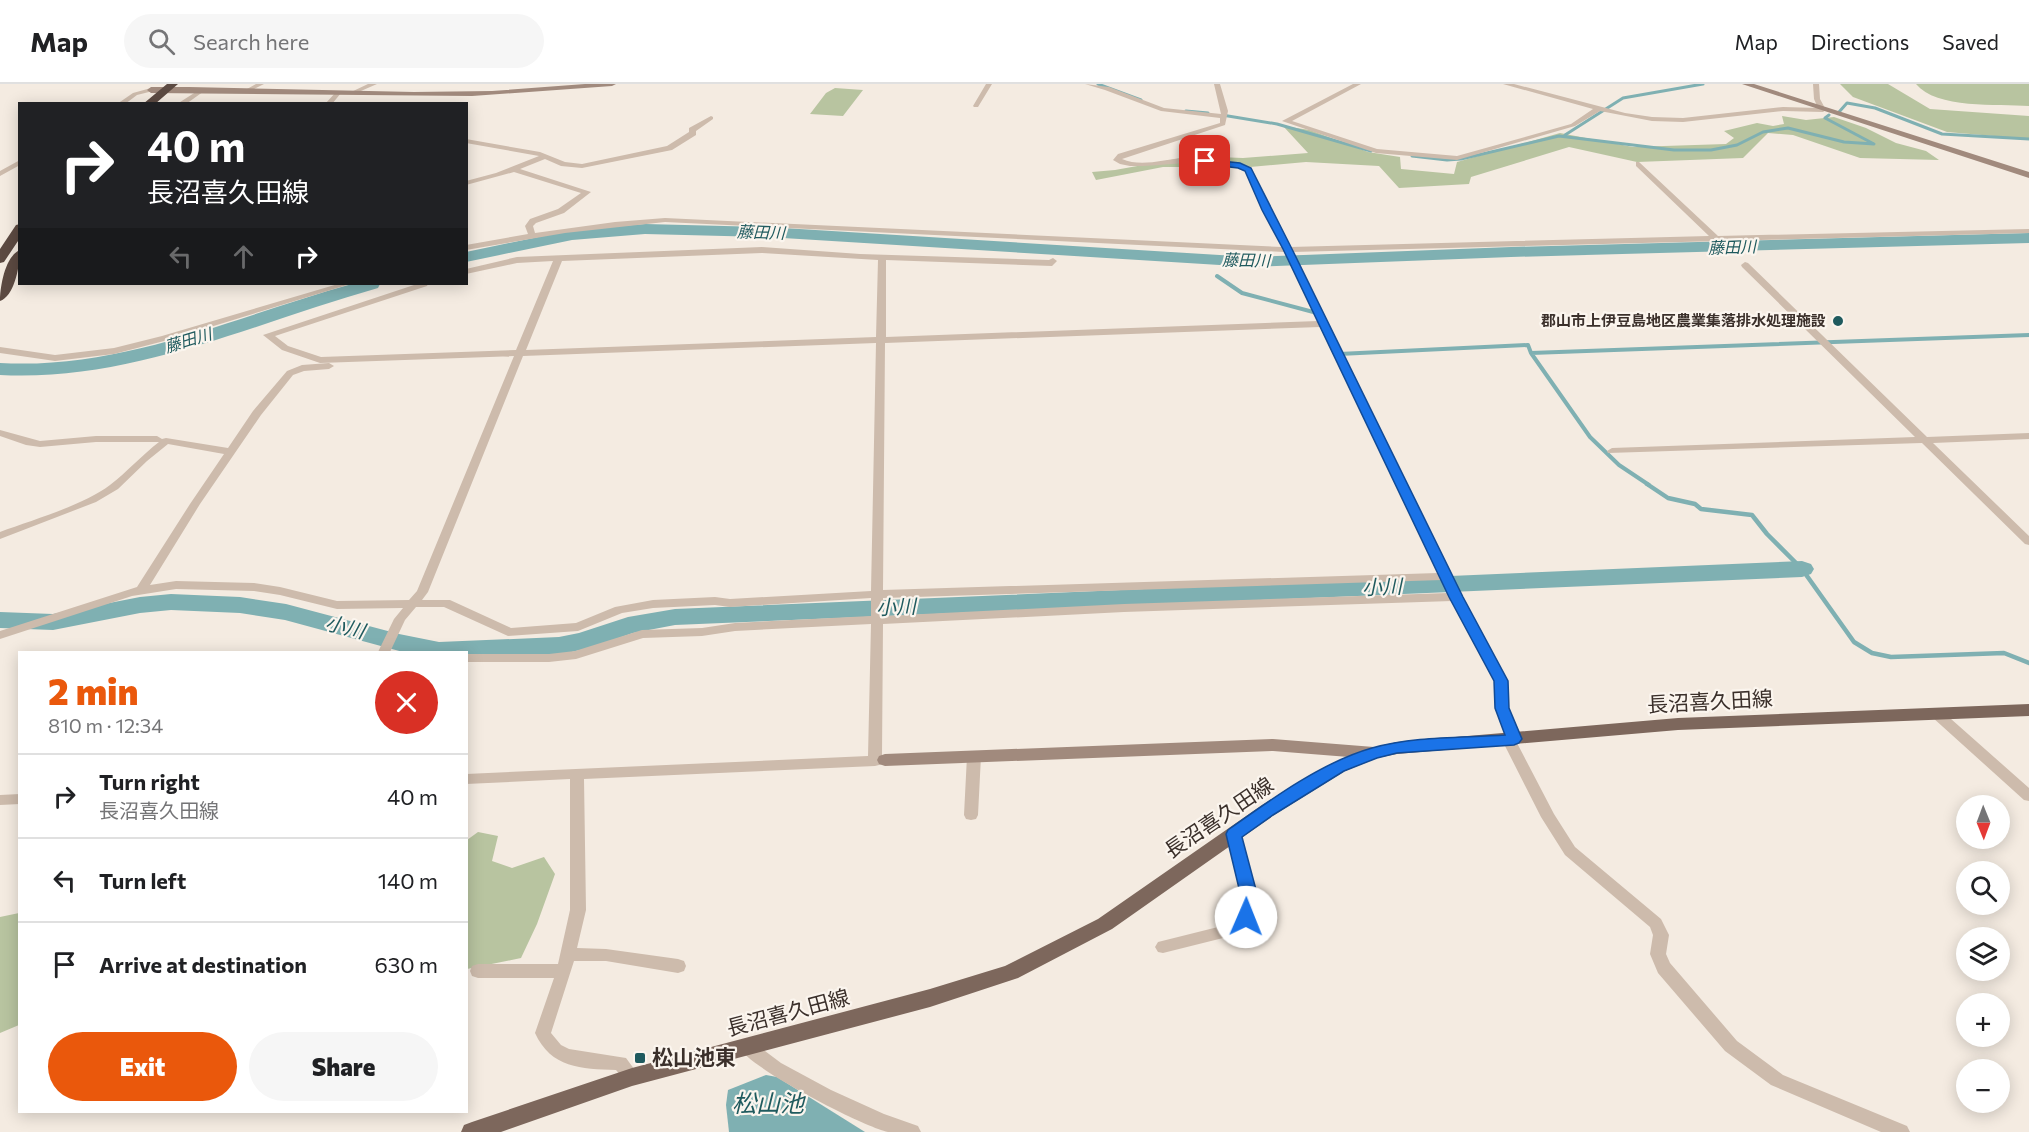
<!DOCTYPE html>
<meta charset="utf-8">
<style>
:root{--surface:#fff;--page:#f6f6f6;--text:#202124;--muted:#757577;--line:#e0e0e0;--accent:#ea580c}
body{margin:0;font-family:Commissioner,"Noto Sans JP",sans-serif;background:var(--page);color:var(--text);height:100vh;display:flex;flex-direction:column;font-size:22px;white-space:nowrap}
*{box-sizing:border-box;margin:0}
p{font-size:20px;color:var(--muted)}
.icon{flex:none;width:33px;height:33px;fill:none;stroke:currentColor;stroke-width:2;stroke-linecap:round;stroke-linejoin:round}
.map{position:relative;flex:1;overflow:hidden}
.panel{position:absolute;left:18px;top:567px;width:450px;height:462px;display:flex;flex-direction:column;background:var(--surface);border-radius:0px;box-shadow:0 3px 15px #0003}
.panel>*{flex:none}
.top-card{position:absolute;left:18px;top:18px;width:450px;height:183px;border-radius:0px;box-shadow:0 3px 15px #0003;background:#202124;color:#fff;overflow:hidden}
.needle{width:39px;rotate:179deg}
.buttons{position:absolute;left:1956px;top:711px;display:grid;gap:12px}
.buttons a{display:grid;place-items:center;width:54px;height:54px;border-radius:50%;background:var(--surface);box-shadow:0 3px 15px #0003;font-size:30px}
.pin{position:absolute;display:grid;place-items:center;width:51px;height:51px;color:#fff;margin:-26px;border-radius:12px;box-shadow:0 3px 9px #0006}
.me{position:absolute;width:66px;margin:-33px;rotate:1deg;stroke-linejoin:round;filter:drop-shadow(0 0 4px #0008)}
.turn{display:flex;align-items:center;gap:21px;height:126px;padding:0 30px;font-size:27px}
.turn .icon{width:78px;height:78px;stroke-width:2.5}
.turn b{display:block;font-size:42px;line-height:51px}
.lanes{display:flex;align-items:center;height:57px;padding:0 30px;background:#0003;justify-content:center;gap:30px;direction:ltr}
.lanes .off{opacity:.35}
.round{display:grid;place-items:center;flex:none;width:63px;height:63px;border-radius:32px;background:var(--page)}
.overview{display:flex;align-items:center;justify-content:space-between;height:102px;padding:0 30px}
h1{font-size:36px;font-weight:800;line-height:45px;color:var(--accent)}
.primary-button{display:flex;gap:12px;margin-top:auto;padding:12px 30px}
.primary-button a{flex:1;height:69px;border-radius:36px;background:var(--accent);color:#fff;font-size:24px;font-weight:800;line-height:69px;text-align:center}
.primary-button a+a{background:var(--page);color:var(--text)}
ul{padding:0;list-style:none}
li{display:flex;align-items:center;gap:18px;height:84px;padding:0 30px;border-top:2px solid var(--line)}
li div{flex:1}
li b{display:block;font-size:22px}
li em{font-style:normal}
header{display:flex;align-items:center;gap:36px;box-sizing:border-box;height:84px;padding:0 30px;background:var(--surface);border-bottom:2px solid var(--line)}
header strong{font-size:28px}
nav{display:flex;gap:33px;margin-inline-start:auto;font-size:21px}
.search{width:420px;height:54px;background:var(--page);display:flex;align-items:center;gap:15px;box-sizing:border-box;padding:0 21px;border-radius:33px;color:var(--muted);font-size:22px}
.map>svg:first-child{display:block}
</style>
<header>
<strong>Map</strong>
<div class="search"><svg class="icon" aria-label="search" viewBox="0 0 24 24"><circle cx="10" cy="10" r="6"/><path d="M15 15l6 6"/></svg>Search here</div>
<nav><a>Map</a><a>Directions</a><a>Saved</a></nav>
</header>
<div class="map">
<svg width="2029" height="1048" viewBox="0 0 2029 1048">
<rect width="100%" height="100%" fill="#f4ebe1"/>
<path fill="#b8c4a0" d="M1840 0H1888L1930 25 2029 32V55L1947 48 1853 13Z
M1916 0H2029V22C1998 20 1936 25 1916 0Z
M835 4 863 6 843 32 810 30 826 9Z
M1782 32 1806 36 1834 33 1866 44 1896 59 1926 67 1939 76 1860 74 1793 51 1768 49 1743 74 1637 78 1569 63 1471 93 1469 100 1399 104 1379 82 1306 78 1250 83H1163L1096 96 1092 88 1115 86 1193 72 1243 74 1308 69 1283 42 1310 46 1368 68 1400 73 1401 85 1454 90 1457 78 1560 49 1633 63 1726 60 1734 54 1724 47 1757 39 1773 42 1784 40Z
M478 748 498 752 492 777 512 784 544 773 555 790 537 840 521 874 467 885V756Z
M19 829V941L0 949V833Z"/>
<path fill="#7fb0b2" d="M766 991 777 993 865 1048H729L726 1021 728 1006Z"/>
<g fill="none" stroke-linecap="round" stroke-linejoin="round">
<path stroke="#7fb0b2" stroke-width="3" d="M1098 0 1141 16
M1186 27 1208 29
M1839 28 1847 19 1875 24 1942 50 2029 55
M1222 31 1277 40 1371 67
M1565 51 1623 14 1703 0
M1412 72 1447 76 1461 75 1559 52 1674 66H1711L1737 61 1763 48 1788 44 1844 58 1874 60 1825 34 1829 31"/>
<path stroke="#7fb0b2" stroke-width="4" d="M1217 192 1242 209 1317 229
M1531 269 2029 251
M1339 270 1528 261 1531 269 1590 353 1619 381 1649 401"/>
<path stroke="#7fb0b2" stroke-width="4.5" d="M1647 400 1668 414 1695 420 1701 425 1752 431 1767 450 1802 485 1854 558 1872 569 1891 573 2004 569 2029 579"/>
<path fill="#7fb0b2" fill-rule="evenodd" d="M645 140 767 143 1252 173 1511 163 2029 149V159L1511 173 1252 183 767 153 645 150 572 156 466 178V168L572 146Z
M352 200H380L378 204C254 239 131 298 0 291V279C123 286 236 232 352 200Z
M1802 477 1811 480 1814 485 1811 490 1802 493 675 541 633 549 593 563 559 571 466 575V568H403L285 536 240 529 171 526 140 529 53 546 0 544V528L53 530 140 513 171 510 240 513 286 520 399 550 439 558 559 553 579 549 628 533 675 525Z"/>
<path fill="#cdbbac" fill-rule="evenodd" d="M256 0H264L252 6 247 5Z
M368 0H377L354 10 349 9Z
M986 0H992L978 23H974L973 22Z
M1085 0 1109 3 1164 24 1221 30 1214 0H1220L1228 27 1225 41 1122 75C1140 83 1163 76 1182 74 1205 72 1229 75 1251 83L1290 163 1709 152 1636 82V78H1639L1718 152 2029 145V149L1292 168 1462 513 1507 597 1509 624 1521 655 1517 659 1554 730 1575 763 1661 835 1669 851 1666 870 1670 879 1737 957 1783 991 1907 1042 1910 1048H1881L1771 1001 1725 967 1658 889 1650 870 1653 851 1650 843 1565 771 1541 733 1502 656 1506 652 1495 624V597L1452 517 1124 528 883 540 882 671 887 673 889 676 887 679 875 682 584 695 586 826 577 864 606 865 678 875 684 877 686 882 684 887 678 889 606 877H574L551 949 561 961 569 965 626 974 640 993 638 998 632 1001 626 998 616 986C581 985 551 984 535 949L554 894H478L472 892 470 887 472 882 478 880H558L570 826V695L466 700V690L868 672 871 540 735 547 702 552 643 554 576 575 549 578H466V570H549L575 567 642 546 702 544 735 539 871 532V514L730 523 715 521 653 524 622 529 578 547 508 552 444 523H416L405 536 390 568H378L394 535 403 524 337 525 280 511 254 507 176 505 132 512 0 555V547L137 503 190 420 224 370 168 360 147 377 118 405 96 418 0 455V448C32 436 84 421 110 401 127 388 142 371 159 358H96L40 363 26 361 0 352V346L40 357 96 352H157L162 355 166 354 228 364 253 327 287 287 302 281 329 279 334 282 329 285 304 287 293 291 261 331 200 420 150 501 176 497 254 499 280 503 337 517 409 516 417 507 514 272 320 279 282 266 263 251 417 200H428L427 202 275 252 288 262 321 273 516 266 553 177 517 179 466 190V185L517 173 762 163 860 170 1049 176 1053 174 1057 177 1052 182 886 176V253L1318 237 1284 168 665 138 565 149 466 166V161L528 150 525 142 530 135 558 125 581 109 514 88 466 101V97L496 89 539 72 466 59V55L540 68 565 78 582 80 667 62 689 48V44L711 32 713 33V35L696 47V51L672 66 582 84 561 82 545 75 520 85 591 108 564 129 536 139 533 142 535 149 615 138 665 134 1282 163 1245 86C1207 71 1169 83 1130 82L1120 80 1113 76 1118 70 1220 39V34L1161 27 1105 6ZM762 169 878 176 876 253 526 266 562 177ZM1320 243 1438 489 883 506 885 259ZM876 259 871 507 730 515 715 513 653 516 615 523 576 539 511 544 450 516H422L428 508 523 272ZM1442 496 1448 509 1124 520 883 532V514Z
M1353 0H1361L1292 37 1377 65 1457 72 1571 40 1593 25 1503 0H1514L1625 29 1652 33 1683 34 1783 23 1818 24 1814 15 1813 0H1819L1820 15 1826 26 1823 28 1783 27 1683 38 1652 37 1600 27 1575 42 1457 76 1376 69 1282 37Z
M151 4 153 5V7L137 11 125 20H117L133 9Z
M202 4 207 5 186 20H177Z
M336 8 341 9 332 20H325Z
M20 76V81L0 92V87Z
M1745 178 1748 179 1927 353 2029 349V355L1933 359 2029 452V461L2025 460 1922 359 1608 369 1607 367 1612 364 1915 353 1742 183 1741 181Z
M338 200H350L168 256 114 270 55 277 0 269V263L55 271 114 264 162 252Z
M1937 625 1942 627 2029 704V717L2024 716 1932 633 1930 630 1932 627Z
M974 667 979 669 981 672 978 731 976 735 971 736 966 735 964 731 967 672 969 669Z
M20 710V720L0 721V711Z
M1234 746 1239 747 1241 751 1257 817 1252 837 1240 849 1235 851 1163 869 1158 868 1155 863 1158 858 1230 840 1240 830 1243 817 1227 751 1229 747Z
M747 956 753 958 781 979 831 1006 884 1030 918 1042 921 1048C910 1048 898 1048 888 1048 862 1042 749 984 739 963L741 958Z"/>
<path fill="#a18a7d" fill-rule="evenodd" d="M585 0H616L612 2 472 12 151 9 147 6 151 3H189L414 8 492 7Z
M1742 0H1754L2029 88V94Z
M1273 655 1374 663 1380 665 1382 669 1380 673 1374 675 1273 667 885 682 879 680 877 676 879 672 885 670Z"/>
<path fill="#7d675c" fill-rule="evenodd" d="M2029 620V632L1678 646 1397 670 1377 674 1345 687 1274 731 1112 845 1018 894 930 923 632 1002 501 1048H461L464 1041 472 1038 632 984 930 905 1005 882 1098 835 1262 721 1333 679 1368 665 1397 658 1678 634Z"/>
<path fill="#5c4a42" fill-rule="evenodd" d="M167 0H178L155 20H143Z
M20 140V154L4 178 0 179V165L16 141Z
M20 166C20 180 15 212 0 217 0 203 5 172 20 166Z"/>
</g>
<path fill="#1a73e8" stroke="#114b97" stroke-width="1.5" d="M1202 75 1240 79 1251 84 1292 165 1463 513 1508 597 1509 624 1522 655 1519 659 1514 661 1397 669 1377 674 1344 687 1273 731 1242 753 1259 817 1253 838 1246 840 1240 838 1238 833 1242 817 1226 750 1228 746C1270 716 1322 678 1372 664 1414 652 1461 654 1505 651L1495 624 1494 597 1449 513 1283 165 1262 126 1245 87 1238 84 1205 80 1201 77Z"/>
<g fill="#1f5a5e" stroke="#fbf5ee" stroke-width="2">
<circle cx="1838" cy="237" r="6"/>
<rect x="634" y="968" width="12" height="12" rx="3"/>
</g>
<g text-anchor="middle" stroke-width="4.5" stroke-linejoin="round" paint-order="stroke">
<g font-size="15" font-weight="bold" fill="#3b302b" stroke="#fbf5ee" text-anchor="end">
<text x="1826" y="242">郡山市上伊豆島地区農業集落排水処理施設</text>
</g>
<g font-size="16" font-style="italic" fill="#1f5a5e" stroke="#fbf5ee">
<text transform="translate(761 148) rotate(2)" y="6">藤田川</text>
<text transform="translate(1732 163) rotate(-2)" y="6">藤田川</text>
<text transform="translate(1246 176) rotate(1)" y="6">藤田川</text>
<text transform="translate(188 256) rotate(-17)" y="6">藤田川</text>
</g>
<g font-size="20" font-style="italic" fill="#1f5a5e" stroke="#fbf5ee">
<text transform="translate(1382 503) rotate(-2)" y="7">小川</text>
<text transform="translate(896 523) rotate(-2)" y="7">小川</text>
<text transform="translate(345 543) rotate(14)" y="7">小川</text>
</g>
<g font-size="21" fill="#3b302b" stroke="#fbf5ee">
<text transform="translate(1710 618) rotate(-3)" y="7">長沼喜久田線</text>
<text transform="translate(1219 734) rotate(-34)" y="7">長沼喜久田線</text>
<text transform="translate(788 929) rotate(-15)" y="7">長沼喜久田線</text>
</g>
<g font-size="21" font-weight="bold" fill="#3b302b" stroke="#fbf5ee" text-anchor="start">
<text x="652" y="981">松山池東</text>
</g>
<g font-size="24" font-style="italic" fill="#1f5a5e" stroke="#fbf5ee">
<text x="768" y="1028">松山池</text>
</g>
</g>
</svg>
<div class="buttons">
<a><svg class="needle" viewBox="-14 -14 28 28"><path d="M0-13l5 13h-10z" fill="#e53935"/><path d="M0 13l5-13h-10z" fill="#757577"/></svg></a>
<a><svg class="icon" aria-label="search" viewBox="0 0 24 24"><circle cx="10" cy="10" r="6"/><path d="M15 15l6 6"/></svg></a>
<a><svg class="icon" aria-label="layers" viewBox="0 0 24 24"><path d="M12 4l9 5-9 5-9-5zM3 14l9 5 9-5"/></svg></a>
<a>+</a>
<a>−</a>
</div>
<div class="pin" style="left:1205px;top:77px;background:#d93025"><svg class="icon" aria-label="arrive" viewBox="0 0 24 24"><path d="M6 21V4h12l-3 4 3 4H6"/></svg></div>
<svg class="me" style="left:1246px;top:833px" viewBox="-20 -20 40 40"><circle r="19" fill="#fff"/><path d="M0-13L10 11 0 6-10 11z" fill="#1a73e8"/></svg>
<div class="top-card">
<div class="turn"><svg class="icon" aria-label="right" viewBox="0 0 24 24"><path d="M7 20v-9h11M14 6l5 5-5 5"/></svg><div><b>40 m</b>長沼喜久田線</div></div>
<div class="lanes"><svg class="icon off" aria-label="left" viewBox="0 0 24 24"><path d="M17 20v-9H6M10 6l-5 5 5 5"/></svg><svg class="icon off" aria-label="ahead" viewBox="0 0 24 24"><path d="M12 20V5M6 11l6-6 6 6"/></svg><svg class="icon" aria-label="right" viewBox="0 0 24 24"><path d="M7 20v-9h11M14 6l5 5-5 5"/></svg></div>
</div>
<section class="panel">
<div class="overview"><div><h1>2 min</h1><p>810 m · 12:34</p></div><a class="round" style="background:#d93025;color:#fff"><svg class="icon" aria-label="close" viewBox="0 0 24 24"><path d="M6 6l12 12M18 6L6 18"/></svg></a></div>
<ul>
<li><svg class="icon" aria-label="right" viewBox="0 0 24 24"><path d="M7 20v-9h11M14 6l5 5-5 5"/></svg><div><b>Turn right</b><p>長沼喜久田線</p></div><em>40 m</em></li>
<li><svg class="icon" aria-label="left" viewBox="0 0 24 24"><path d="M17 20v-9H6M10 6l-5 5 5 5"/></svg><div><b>Turn left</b></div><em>140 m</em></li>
<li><svg class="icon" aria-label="arrive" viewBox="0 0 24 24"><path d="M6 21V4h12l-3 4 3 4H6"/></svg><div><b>Arrive at destination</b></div><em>630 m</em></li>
</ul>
<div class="primary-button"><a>Exit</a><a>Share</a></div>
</section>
</div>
